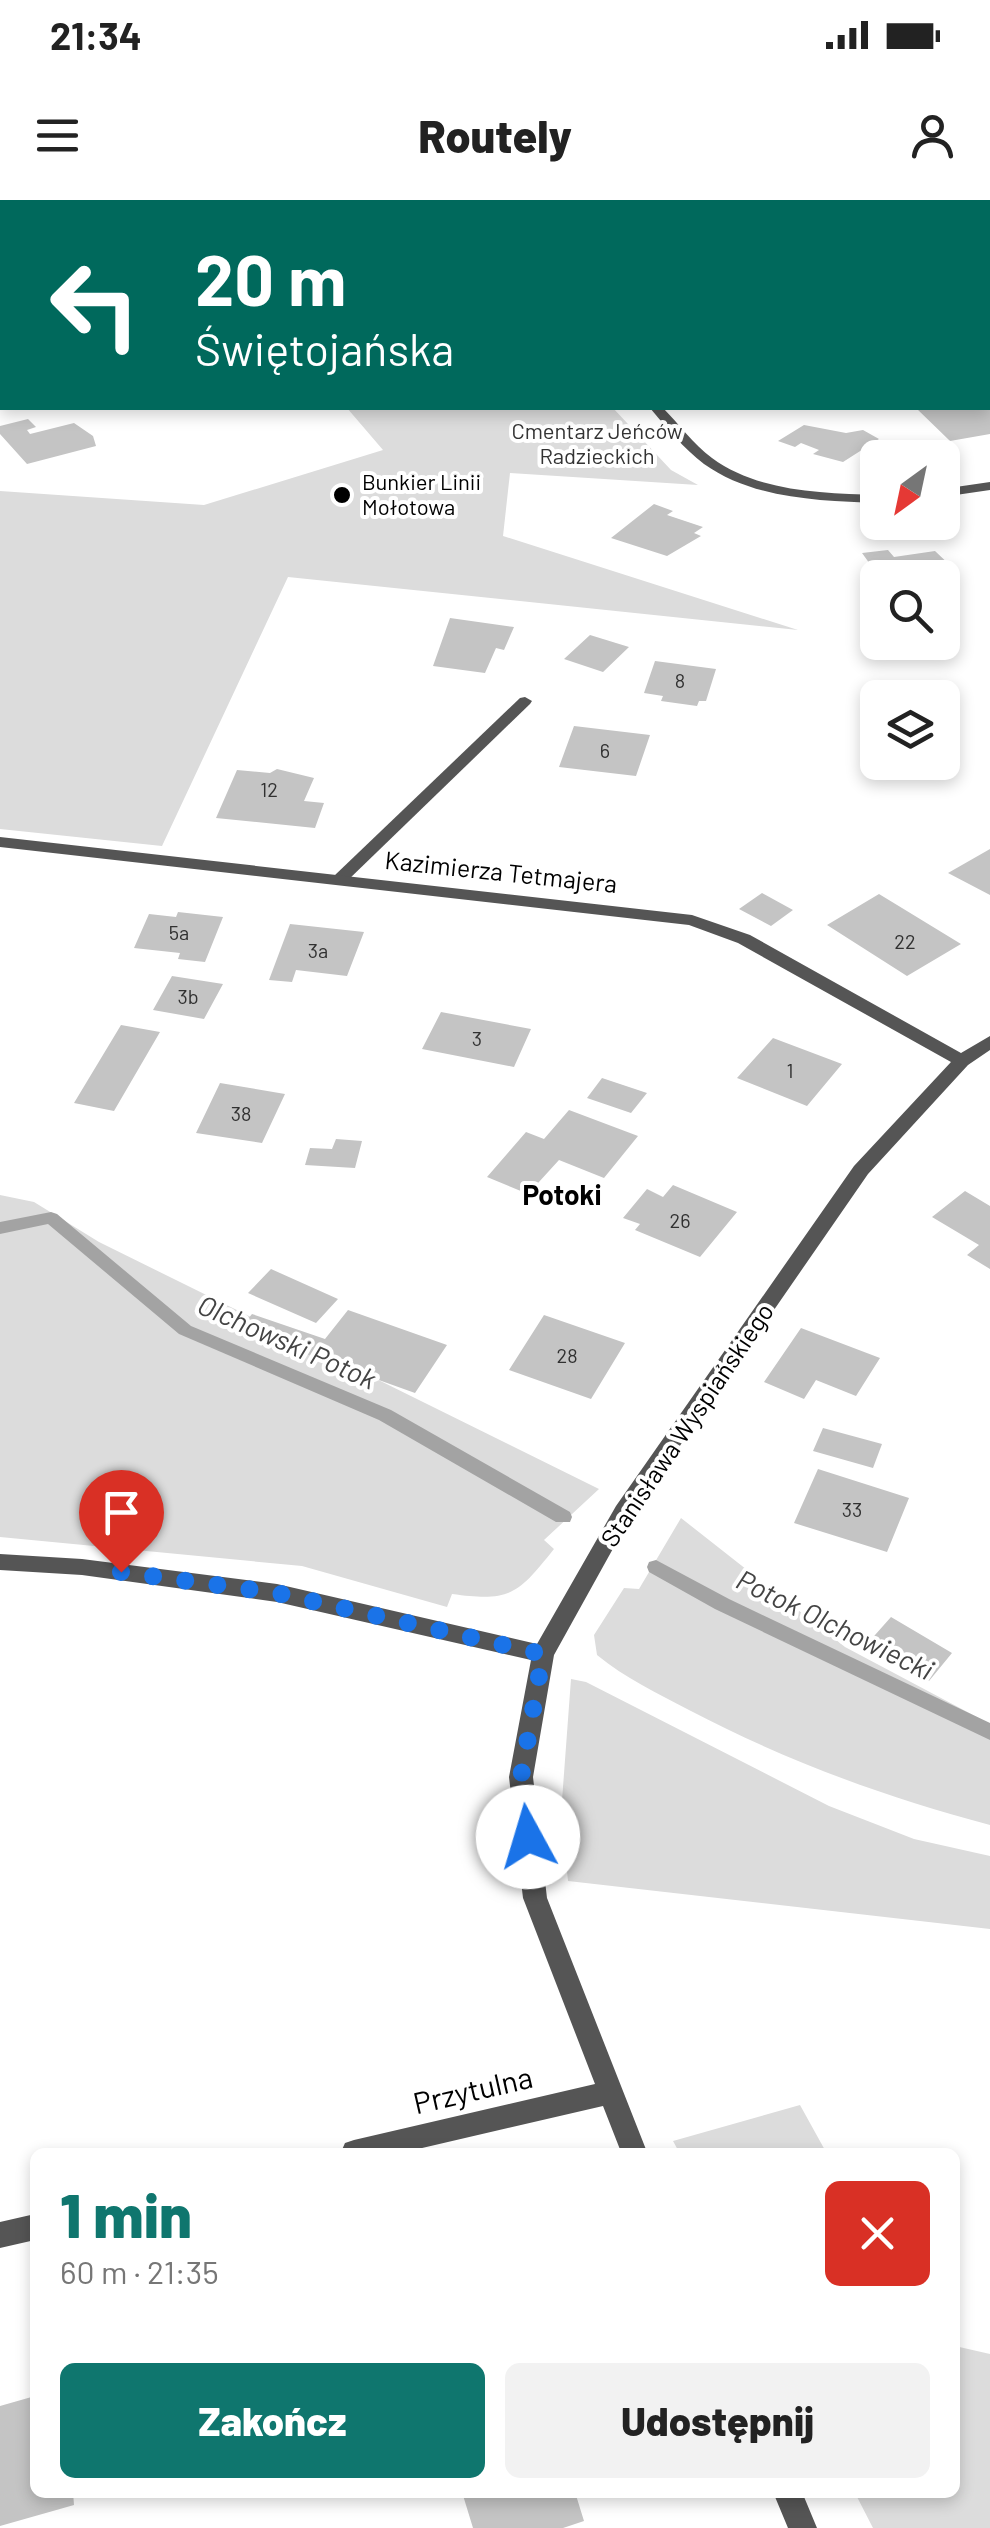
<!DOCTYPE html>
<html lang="pl">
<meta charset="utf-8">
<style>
:root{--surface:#fff;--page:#f2f2f2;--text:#222;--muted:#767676;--accent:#0f766e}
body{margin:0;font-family:Barlow,sans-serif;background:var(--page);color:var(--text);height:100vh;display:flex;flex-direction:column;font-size:38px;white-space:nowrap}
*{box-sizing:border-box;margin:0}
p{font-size:32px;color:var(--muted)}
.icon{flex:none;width:55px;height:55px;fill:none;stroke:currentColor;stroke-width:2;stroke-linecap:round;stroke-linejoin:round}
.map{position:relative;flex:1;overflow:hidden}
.details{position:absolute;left:30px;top:1948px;width:930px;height:350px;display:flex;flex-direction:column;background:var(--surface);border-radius:15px;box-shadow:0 5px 15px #0003}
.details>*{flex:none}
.top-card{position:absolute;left:0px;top:0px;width:990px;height:210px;box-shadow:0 5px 15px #0003;background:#00695c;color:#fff;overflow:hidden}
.needle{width:65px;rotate:213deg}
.controls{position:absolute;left:860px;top:240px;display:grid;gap:20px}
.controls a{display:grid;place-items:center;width:100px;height:100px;border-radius:15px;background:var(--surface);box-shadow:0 5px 15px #0003;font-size:50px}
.pin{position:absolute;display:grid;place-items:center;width:85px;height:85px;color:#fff;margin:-102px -42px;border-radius:50% 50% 50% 0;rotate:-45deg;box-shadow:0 0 10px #0007}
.pin .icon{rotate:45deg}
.me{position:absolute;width:110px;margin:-55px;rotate:354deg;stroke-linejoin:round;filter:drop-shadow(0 0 8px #0008)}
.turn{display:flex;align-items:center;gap:35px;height:210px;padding:0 30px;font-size:45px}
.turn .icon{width:130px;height:130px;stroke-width:2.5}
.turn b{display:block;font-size:70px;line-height:85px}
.round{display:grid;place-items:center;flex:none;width:105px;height:105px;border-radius:15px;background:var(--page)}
.summary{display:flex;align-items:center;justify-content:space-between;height:170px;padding:0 30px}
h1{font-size:60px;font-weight:800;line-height:75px;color:var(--accent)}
.button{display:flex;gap:20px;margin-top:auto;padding:20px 30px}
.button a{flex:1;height:115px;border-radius:15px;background:var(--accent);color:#fff;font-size:40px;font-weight:800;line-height:115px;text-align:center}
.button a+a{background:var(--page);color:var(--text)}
.status{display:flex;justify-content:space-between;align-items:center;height:70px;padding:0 50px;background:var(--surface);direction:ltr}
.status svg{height:28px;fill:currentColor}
header{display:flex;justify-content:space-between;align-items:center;height:130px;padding:0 30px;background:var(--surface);font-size:45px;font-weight:800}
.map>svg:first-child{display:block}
</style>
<div class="status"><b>21:34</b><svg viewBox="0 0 49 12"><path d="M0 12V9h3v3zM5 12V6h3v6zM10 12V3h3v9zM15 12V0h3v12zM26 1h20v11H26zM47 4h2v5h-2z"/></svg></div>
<header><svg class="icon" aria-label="menu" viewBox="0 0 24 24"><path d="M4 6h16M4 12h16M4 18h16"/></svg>Routely<svg class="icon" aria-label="person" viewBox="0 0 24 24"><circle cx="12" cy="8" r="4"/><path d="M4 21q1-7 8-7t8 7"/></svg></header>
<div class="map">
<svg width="990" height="2328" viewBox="0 0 990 2328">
<rect width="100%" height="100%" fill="#fff"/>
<path fill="#dcdcdc" d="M347 208H613L671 270 698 285 510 273 503 336 798 430 288 377 162 646 0 629V291L204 305 383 250Z
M0 995 34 1002 99 1042 599 1289 544 1340 554 1349C518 1394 511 1402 452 1394L447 1407 302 1366 0 1337Z
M681 1318 845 1447 990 1524V1625C885 1597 786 1561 689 1510 657 1493 625 1478 597 1455L594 1435 624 1388 639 1389Z
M571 1479 586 1482 829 1606 914 1639 990 1656V1729L568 1681 561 1614Z
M800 1905 826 1952H679L673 1941Z
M955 2146 990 2154V2328H873L855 2293 955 2292Z"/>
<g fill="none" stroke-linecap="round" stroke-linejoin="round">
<path fill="#a3a3a3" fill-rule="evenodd" d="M51 1012 57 1014 191 1126 391 1210 570 1312 572 1317 570 1322H556L379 1220 179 1134 48 1024 0 1034V1022Z
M656 1360 729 1399 990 1523V1540L715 1409 649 1372 647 1367 649 1362Z"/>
</g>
<path fill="#c4c4c4" d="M916 208H990V234L950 241Z
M28 219 36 227 27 230 30 234 74 223 93 236 96 246 27 264 0 234V226Z
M804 225 846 233 863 230 879 239 843 262 813 254 819 250 801 243 795 247 778 241Z
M654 304 673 311 667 315 703 327 694 333 701 336 667 356 611 338Z
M888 350 894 357 935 351 954 369 945 378 951 386 942 388V378H880L862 353Z
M450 418 514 427 504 450 496 448 485 473 433 466Z
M590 435 629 447 603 472 564 459Z
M655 461 716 469 706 501H699L697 506 661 501 663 496 644 493Z
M574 526 650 535 636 576 559 567Z
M277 569 314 578 304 601 324 603 315 628 216 618 237 570 270 573Z
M990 649V695L948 673Z
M762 693 793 710 771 726 739 709Z
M879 694 902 708 961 744 907 776 827 725Z
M178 712 223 717 205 762 178 759 180 753 134 748 149 714 176 717Z
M290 724 364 732 347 776 296 770 292 782 269 780Z
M172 776 223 784 204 819 153 810Z
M441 812 531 829 514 867 422 849Z
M121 825 160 832 114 911 74 903Z
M773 838 842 864 807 906 737 878Z
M602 878 647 893 631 913 587 898Z
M220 883 285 894 262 943 196 933Z
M569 910 638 936 604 978 559 960 528 994 487 977 526 932 544 939Z
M336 939 362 941 355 968 305 965 310 948 332 949Z
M673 985 737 1012 700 1057 635 1030 640 1024 623 1018 647 989 663 997Z
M965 991 990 1006V1069L967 1055 979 1045 932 1017Z
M271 1069 338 1099 316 1123 248 1093Z
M348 1110 447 1145 415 1193 239 1130 252 1114 325 1139Z
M544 1115 625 1143 591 1199 509 1170Z
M801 1128 880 1158 856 1196 816 1180 804 1199 764 1182Z
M823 1228 882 1244 873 1268 813 1251Z
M818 1269 909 1298 887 1352 794 1323Z
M891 1417 952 1453 929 1481 867 1444Z
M35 2196V2292H73L74 2305 0 2326V2206Z
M462 2292H575L584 2321 563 2328H473Z"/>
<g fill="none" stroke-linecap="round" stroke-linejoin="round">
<path fill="#555" fill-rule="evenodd" d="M525 497 532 501 530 504 346 682H334V676L520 498Z"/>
<path fill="#555" fill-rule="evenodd" d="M3 0H17L19 2H5Z
M366 0H378L380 2H368Z
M990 104V112H988V105Z
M650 208H663C679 224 693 244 712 258 758 292 822 293 878 295V303C820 301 753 299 704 264 684 249 666 227 650 208Z
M990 282V290L942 297V289Z
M0 637 692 715 750 735 961 853 990 836V850L968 865 868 974 630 1318 554 1455 533 1577 547 1698 647 1952H621L603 1906 405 1952H341L345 1943 354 1940 595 1884 523 1698 509 1577 531 1460 277 1402 82 1375 0 1370V1354L82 1359 277 1384 537 1444 616 1306 854 966 951 862 738 743 689 725 0 647Z
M35 2014V2040L0 2048V2022Z
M773 2292H802L817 2328H788Z"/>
</g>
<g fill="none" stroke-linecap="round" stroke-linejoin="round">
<path stroke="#1a73e8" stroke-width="18" stroke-dasharray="0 32.4" d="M121 1372 277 1393 543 1454 521 1577 528 1637"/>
</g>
<circle fill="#000" stroke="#fff" stroke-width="4" cx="342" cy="295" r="10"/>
<g text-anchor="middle" stroke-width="8" stroke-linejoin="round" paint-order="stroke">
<g font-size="20" fill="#313131">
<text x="680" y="488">8</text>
<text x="605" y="558">6</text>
<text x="269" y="597">12</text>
<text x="179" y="740">5a</text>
<text x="905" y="749">22</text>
<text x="318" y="758">3a</text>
<text x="188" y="804">3b</text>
<text x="477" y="846">3</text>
<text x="790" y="878">1</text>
<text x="241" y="921">38</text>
<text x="680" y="1028">26</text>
<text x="567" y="1163">28</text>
<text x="852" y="1317">33</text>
</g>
<g font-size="22" fill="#333" stroke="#fff">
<text x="597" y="239">Cmentarz Jeńców<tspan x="597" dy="25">Radzieckich</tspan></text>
</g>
<g font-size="22" fill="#000" stroke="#fff" text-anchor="start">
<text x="362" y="290">Bunkier Linii<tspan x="362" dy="25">Mołotowa</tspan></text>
</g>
<g font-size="25" fill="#000" stroke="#fff">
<text transform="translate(501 672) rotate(6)" y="9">Kazimierza Tetmajera</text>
<text transform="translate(687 1225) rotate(-56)" y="9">Stanisława Wyspiańskiego</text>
</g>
<g font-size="28" font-weight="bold" fill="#000" stroke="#fff">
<text x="562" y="1005">Potoki</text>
</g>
<g font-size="28" font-style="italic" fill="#444" stroke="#fff">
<text transform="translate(287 1142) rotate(24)" y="10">Olchowski Potok</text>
<text transform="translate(835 1425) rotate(26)" y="10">Potok Olchowiecki</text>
</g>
<g font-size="30" fill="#000" stroke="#fff">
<text transform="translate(473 1891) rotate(-13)" y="10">Przytulna</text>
</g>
</g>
</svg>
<div class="controls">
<a><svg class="needle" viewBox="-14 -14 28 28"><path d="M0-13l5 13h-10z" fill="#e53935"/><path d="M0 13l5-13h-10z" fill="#767676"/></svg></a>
<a><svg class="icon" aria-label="search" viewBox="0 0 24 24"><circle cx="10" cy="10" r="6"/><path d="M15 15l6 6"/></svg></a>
<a><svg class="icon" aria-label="layers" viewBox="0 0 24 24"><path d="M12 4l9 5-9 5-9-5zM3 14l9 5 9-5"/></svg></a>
</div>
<div class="pin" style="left:121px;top:1372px;background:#d93025"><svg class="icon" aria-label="arrive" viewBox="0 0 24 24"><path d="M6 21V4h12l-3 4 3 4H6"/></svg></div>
<svg class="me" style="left:528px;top:1637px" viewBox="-20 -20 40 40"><circle r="19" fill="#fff"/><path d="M0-13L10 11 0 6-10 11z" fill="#1a73e8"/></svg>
<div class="top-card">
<div class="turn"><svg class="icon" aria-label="left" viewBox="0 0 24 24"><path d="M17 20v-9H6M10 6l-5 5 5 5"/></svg><div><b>20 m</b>Świętojańska</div></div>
</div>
<section class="details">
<div class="summary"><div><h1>1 min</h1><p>60 m · 21:35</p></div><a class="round" style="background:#d93025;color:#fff"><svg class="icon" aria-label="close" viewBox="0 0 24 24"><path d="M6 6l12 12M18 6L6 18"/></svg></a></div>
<div class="button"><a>Zakończ</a><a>Udostępnij</a></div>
</section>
</div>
